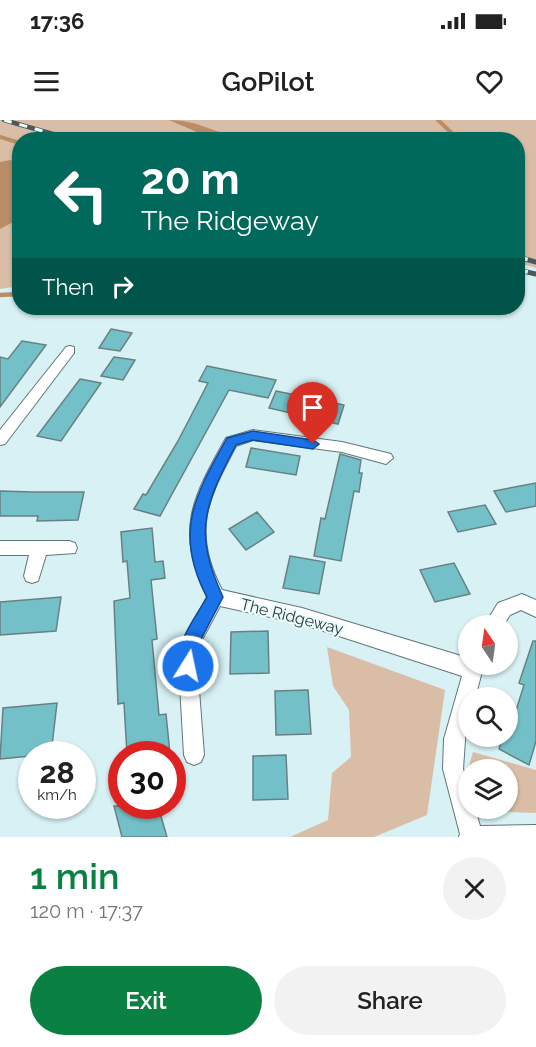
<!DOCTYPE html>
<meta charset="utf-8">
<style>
:root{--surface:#fff;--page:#f2f2f2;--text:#222;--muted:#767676;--accent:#0b8043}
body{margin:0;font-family:Raleway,sans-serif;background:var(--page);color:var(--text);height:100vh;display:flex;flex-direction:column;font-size:22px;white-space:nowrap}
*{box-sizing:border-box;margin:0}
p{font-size:20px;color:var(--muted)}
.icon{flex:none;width:33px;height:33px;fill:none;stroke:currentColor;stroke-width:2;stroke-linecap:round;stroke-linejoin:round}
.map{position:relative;height:717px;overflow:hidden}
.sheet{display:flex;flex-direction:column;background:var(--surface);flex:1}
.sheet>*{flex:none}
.guide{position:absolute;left:12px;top:12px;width:513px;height:183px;border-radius:24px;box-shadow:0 2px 4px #0004;background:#00695c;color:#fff;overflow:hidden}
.needle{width:39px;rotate:347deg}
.tools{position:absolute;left:458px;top:495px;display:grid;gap:12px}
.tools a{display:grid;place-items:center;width:60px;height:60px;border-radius:50%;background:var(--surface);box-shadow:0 2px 4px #0004;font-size:30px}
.speed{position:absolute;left:18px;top:621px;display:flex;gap:12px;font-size:30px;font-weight:700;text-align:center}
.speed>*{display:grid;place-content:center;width:78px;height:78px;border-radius:50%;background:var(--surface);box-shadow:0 2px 4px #0004;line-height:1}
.speed small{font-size:15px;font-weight:400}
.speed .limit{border:9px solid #d22;background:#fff;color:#111}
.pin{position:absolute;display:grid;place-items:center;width:51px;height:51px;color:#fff;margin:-62px -26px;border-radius:50% 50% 50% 0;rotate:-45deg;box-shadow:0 0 6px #0007}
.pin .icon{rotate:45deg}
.me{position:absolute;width:66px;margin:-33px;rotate:10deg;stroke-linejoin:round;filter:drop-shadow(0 0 4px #0008)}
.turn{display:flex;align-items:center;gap:21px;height:126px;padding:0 30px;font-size:27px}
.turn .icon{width:78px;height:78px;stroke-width:2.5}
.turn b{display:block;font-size:42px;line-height:51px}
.then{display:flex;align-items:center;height:57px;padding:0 30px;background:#0003;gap:12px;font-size:22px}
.round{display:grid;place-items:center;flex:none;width:63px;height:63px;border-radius:32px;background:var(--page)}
.summary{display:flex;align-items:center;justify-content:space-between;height:102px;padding:0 30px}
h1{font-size:36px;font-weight:600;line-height:45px;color:var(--accent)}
.cta{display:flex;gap:12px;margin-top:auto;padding:12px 30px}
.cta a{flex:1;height:69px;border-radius:36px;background:var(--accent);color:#fff;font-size:24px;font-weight:600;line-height:69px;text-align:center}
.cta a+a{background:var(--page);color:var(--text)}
.status{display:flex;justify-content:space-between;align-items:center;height:42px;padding:0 30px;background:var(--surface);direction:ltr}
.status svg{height:16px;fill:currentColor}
header{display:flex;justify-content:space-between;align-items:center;height:78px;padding:0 30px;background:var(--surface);font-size:27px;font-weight:600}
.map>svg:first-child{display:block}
</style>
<div class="status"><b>17:36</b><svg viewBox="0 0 49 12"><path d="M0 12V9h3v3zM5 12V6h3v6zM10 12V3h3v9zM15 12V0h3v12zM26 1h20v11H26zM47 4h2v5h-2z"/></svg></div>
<header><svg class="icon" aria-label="menu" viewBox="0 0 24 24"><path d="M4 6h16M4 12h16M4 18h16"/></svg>GoPilot<svg class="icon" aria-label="heart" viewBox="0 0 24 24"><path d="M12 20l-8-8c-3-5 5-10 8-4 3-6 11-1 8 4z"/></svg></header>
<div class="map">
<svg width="536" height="717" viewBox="0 0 536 717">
<rect width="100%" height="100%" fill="#d7f1f4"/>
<path fill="#dabda6" d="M0 0H536V148L518 143V20H20L19 166 0 169Z
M327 527 445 570 427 695 374 717H290L328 700 332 653 351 637 349 590 333 566Z
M473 632 536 650V693L506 692 501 689 507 688V650L468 649Z"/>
<path fill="#bb8d67" d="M169 0C201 0 216 15 246 19H213Z
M10 40 19 42V99L0 109V42Z"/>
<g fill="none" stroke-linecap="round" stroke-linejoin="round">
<path stroke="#bb8d67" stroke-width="4" d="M438 0 459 20
M0 17 20 23"/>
<path stroke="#bb8d67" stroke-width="4.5" d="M0 175 20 174"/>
</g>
<path fill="#74c0c9" stroke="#688082" stroke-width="1.5" d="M111 209 132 213 120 231 99 228Z
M22 221 46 225 0 287V237L8 239Z
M114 237 135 240 123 260 101 256Z
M207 246 276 260 268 278 229 270 160 396 134 389 143 374 146 375 178 321 208 263 199 261Z
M80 259 101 263 61 321 37 316Z
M276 271 344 285 338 304 269 288Z
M251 328 300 336 296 355 246 347Z
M340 334 361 340 359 353H362L359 372 354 371 341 441 314 436 321 398 325 399Z
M536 363V386L506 392 494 371Z
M0 371 33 372H84L78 400 37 401 38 396H0Z
M485 385 496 404 458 412 448 392Z
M257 392 274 412 246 430 229 409Z
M152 408 155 442 163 441 165 458 151 460 157 519 152 520 159 595 166 594 170 634H127L124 583 118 584 114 481 130 478 127 441 123 442 121 412Z
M290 436 325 442 319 474 283 468Z
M454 443 470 474 435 482 420 450Z
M61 477 56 511 0 515V482Z
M268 511 269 553 230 554 231 512Z
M533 521H536V621L529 645 499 629 503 616H507L509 598 513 600 524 565 519 563Z
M308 570 311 614 276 615 275 571Z
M57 583 51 634 0 639 3 588Z
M286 635 288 679 253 680V636Z
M114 686H158L167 717H122Z"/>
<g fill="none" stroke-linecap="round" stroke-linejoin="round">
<g stroke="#60777a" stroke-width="2">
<path id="minor" d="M70 226 74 227V233L5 324 0 325V310L66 227Z
M253 310 342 322 391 334 393 338 386 344 342 332 253 320 236 326C208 379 191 411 222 470L302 488 468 538V544H484L475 578H468L463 649 468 665V688H475L480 706 536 705V717H459L460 714 443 649 444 619 462 556 302 504 220 486 196 531 204 635 201 642 194 645 187 642 184 635 178 530 207 477C175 409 192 379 226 318Z
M0 421H69L75 423 77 428 75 433 46 435 38 461 32 463 26 461 24 456 29 435H0Z
M522 474 536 480V497L521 490 510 495 503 506H484L498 483Z"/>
</g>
<use href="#minor" fill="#fff" fill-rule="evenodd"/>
<g stroke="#4c595b" stroke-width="4.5">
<path id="rail-far1" d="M4 0 74 20"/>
</g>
<g stroke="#4c595b" stroke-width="5">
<path id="rail" d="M518 137 536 142
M518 150 536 154"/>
</g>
<use href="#rail-far1" stroke="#ecfcfd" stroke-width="3" stroke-dasharray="8" stroke-linecap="butt"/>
<use href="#rail" stroke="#ecfcfd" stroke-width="4" stroke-dasharray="10" stroke-linecap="butt"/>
</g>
<path fill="#1a73e8" stroke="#114b97" stroke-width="1.5" d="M253 311 313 320 319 324 313 329 253 320 236 325C204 386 193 412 223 477L195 531 196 546 194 552 188 554 182 552C171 526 195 499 207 477 173 413 195 375 227 318Z"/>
<g text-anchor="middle" stroke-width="4.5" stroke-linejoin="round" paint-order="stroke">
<g font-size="16" fill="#2c3738" stroke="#ecfcfd">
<text transform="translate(292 496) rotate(14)" y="6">The Ridgeway</text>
</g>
</g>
</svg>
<div class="tools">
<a><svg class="needle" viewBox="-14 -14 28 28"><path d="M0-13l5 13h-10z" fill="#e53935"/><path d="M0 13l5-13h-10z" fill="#767676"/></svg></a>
<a><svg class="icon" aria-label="search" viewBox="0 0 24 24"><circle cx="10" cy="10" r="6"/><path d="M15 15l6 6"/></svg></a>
<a><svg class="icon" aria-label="layers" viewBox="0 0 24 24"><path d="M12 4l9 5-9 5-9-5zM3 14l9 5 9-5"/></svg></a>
</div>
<div class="speed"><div>28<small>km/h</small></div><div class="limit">30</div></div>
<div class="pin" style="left:313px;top:324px;background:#d93025"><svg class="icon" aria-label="arrive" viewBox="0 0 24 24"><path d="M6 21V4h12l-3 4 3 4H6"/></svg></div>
<svg class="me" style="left:188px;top:546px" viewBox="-20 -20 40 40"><circle r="17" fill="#1a73e8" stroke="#fff" stroke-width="3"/><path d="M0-11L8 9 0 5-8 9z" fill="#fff"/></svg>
<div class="guide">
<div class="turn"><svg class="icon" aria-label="left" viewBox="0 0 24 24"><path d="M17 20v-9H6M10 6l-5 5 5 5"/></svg><div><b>20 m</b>The Ridgeway</div></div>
<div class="then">Then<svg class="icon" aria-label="right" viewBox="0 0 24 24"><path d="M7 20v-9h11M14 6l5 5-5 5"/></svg></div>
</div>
</div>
<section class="sheet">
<div class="summary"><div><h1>1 min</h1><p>120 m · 17:37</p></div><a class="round"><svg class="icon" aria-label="close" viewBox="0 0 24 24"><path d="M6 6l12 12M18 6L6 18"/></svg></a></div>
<div class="cta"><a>Exit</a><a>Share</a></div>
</section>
